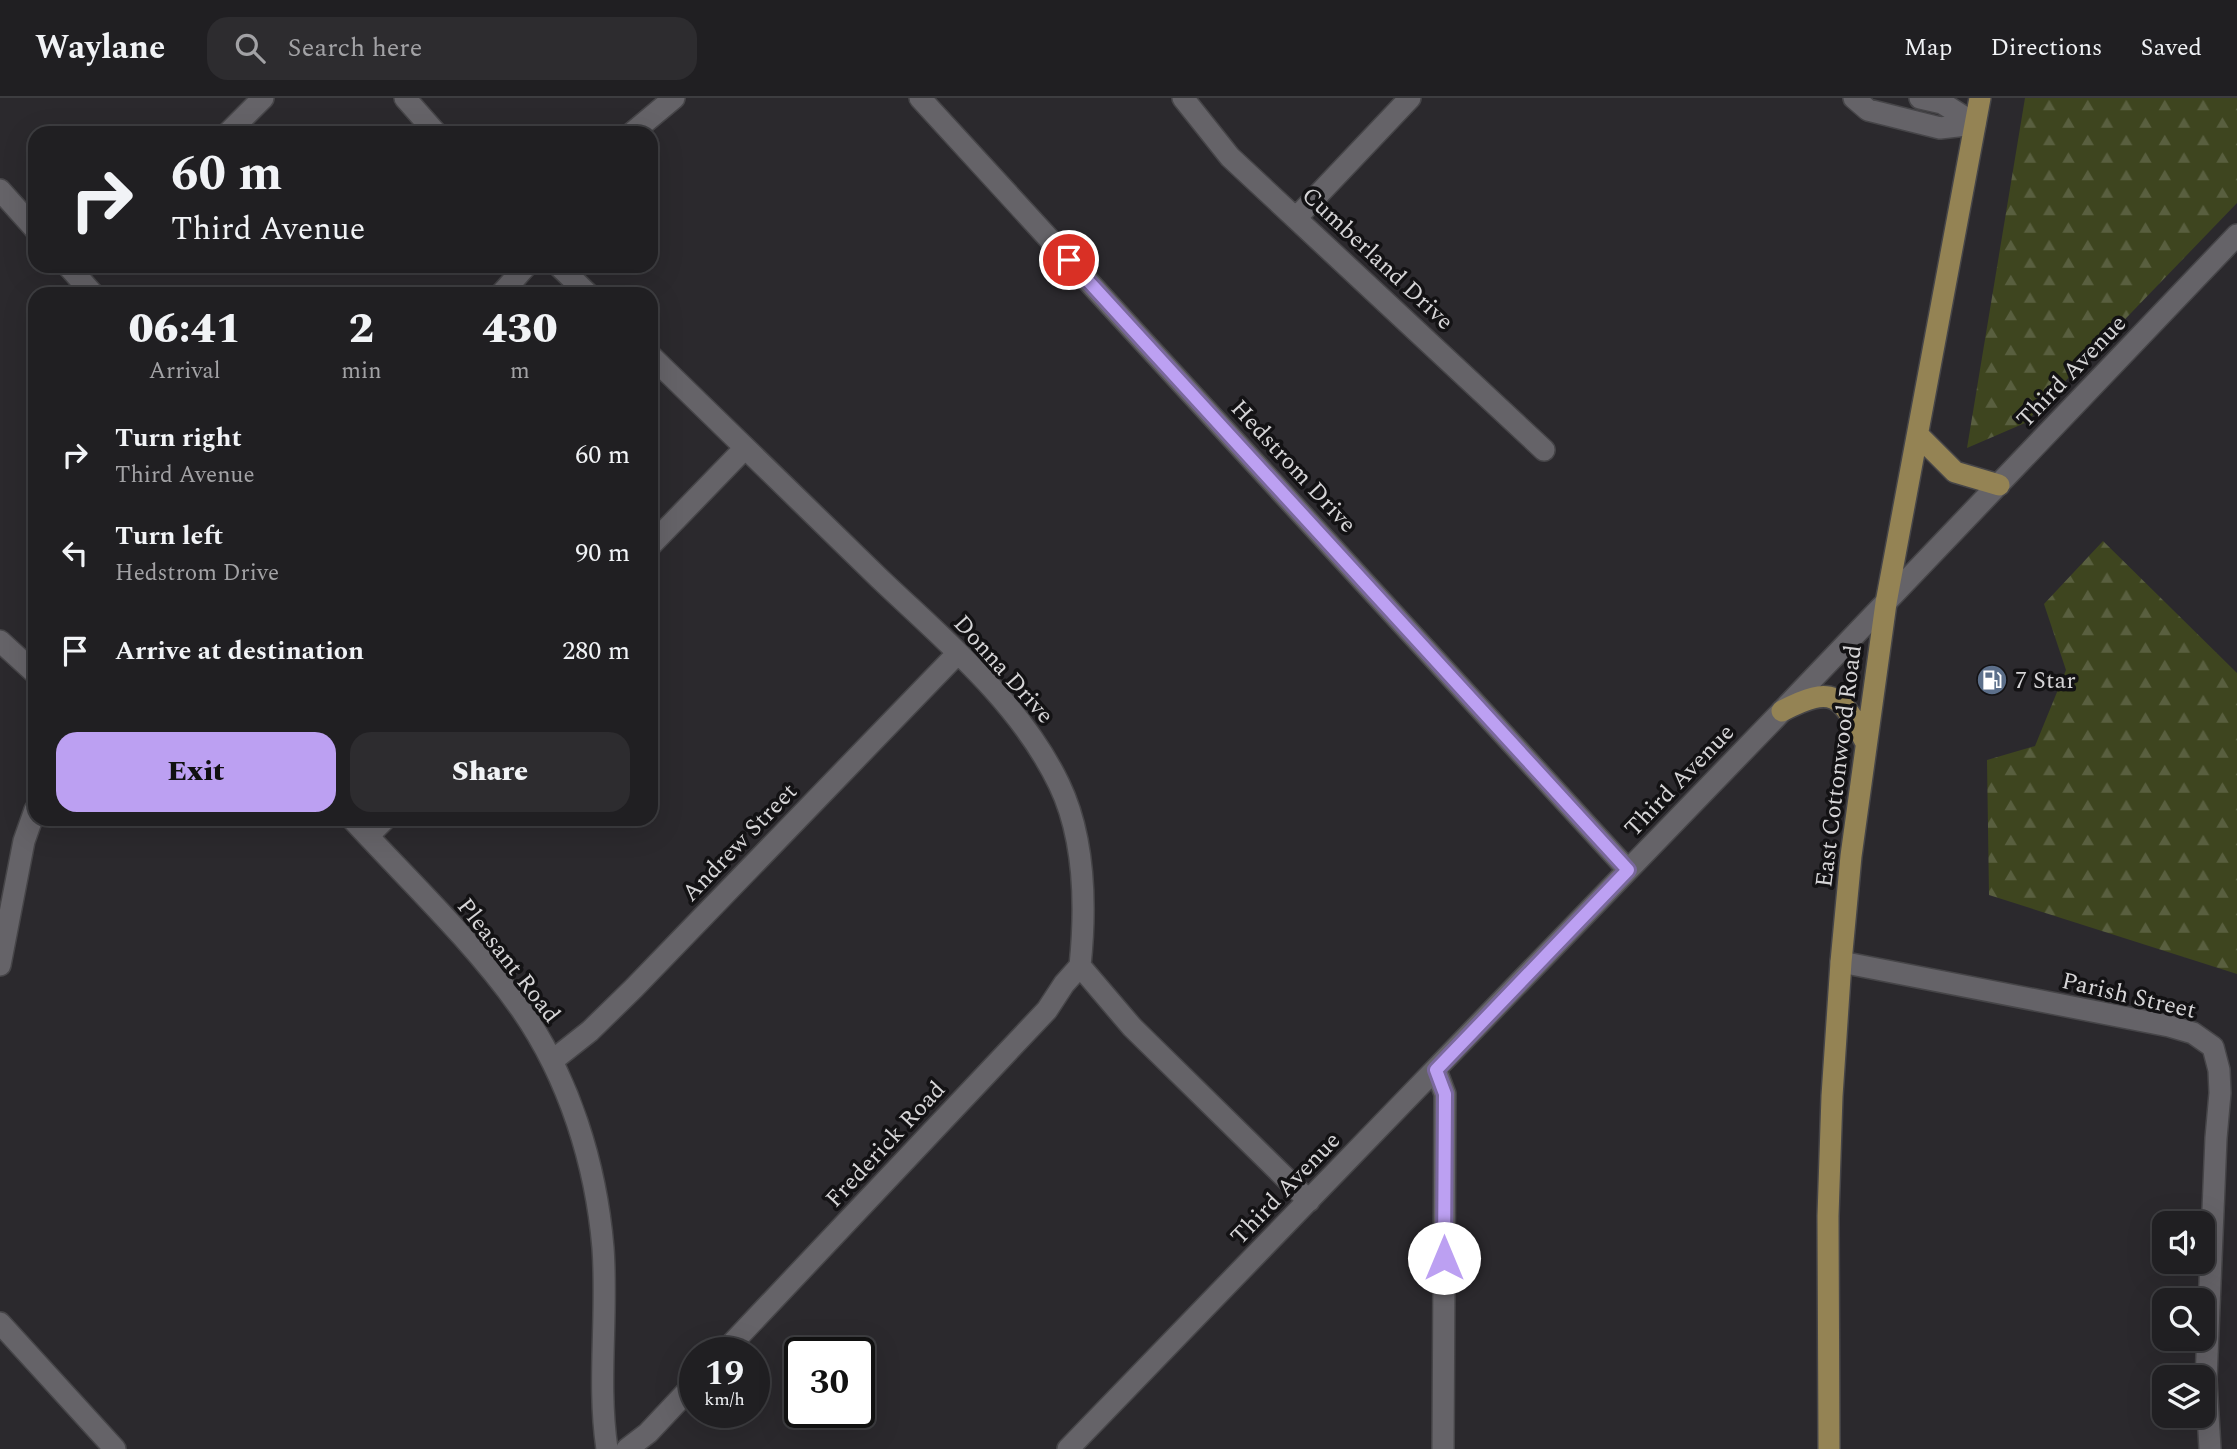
<!DOCTYPE html>
<style>
:root{--surface:#201f22;--page:#2d2c2f;--text:#f1f3f6;--muted:#a2a2a5;--line:#3d3d40;--accent:#bca0f2}
body{margin:0;font-family:Spectral,serif;background:var(--page);color:var(--text);height:100vh;display:flex;flex-direction:column;font-size:26px;white-space:nowrap}
*{box-sizing:border-box;margin:0}
p{font-size:23px;color:var(--muted)}
.icon{flex:none;width:38px;height:38px;fill:none;stroke:currentColor;stroke-width:2;stroke-linecap:round;stroke-linejoin:round}
.map{position:relative;flex:1;overflow:hidden}
.sheet{position:absolute;left:28px;top:189px;width:630px;height:539px;display:flex;flex-direction:column;background:var(--surface);border-radius:21px;box-shadow:0 7px 28px #0002,0 0 0 2px var(--line)}
.sheet>*{flex:none}
.guide{position:absolute;left:28px;top:28px;width:630px;height:147px;border-radius:21px;box-shadow:0 7px 28px #0002,0 0 0 2px var(--line);background:#201f22;color:var(--text);overflow:hidden}
.buttons{position:absolute;left:2152px;top:1113px;display:grid;gap:14px}
.buttons a{display:grid;place-items:center;width:63px;height:63px;border-radius:14px;background:var(--surface);box-shadow:0 7px 28px #0002,0 0 0 2px var(--line);font-size:35px}
.speed{position:absolute;left:679px;top:1239px;display:flex;gap:14px;font-size:35px;font-weight:700;text-align:center}
.speed>*{display:grid;place-content:center;width:91px;height:91px;border-radius:50%;background:var(--surface);box-shadow:0 7px 28px #0002,0 0 0 2px var(--line);line-height:1}
.speed small{font-size:18px;font-weight:400}
.speed .limit{border:4px solid #111;border-radius:10px;background:#fff;color:#111}
.pin{position:absolute;display:grid;place-items:center;width:60px;height:60px;color:#fff;margin:-30px;border:4px solid #fff;border-radius:50%;box-shadow:0 2px 7px #0007}
.me{position:absolute;width:77px;margin:-38px;rotate:0deg;stroke-linejoin:round;filter:drop-shadow(0 0 5px #0008)}
.turn{display:flex;align-items:center;gap:24px;height:147px;padding:0 28px;font-size:32px}
.turn .icon{width:91px;height:91px;stroke-width:2.5}
.turn b{display:block;font-size:49px;line-height:60px}
.eta{display:flex;justify-content:space-evenly;align-items:center;height:119px;text-align:center}
.eta b{font-size:42px;font-weight:800;line-height:49px}
.cta{display:flex;gap:14px;margin-top:auto;padding:14px 28px}
.cta a{flex:1;height:80px;border-radius:21px;background:var(--accent);color:#111;font-size:28px;font-weight:800;line-height:80px;text-align:center}
.cta a+a{background:var(--page);color:var(--text)}
ul{padding:0;list-style:none}
li{display:flex;align-items:center;gap:21px;height:98px;padding:0 28px}
li div{flex:1}
li b{display:block;font-size:26px}
li em{font-style:normal}
header{display:flex;align-items:center;gap:42px;box-sizing:border-box;height:98px;padding:0 35px;background:var(--surface);border-bottom:2px solid var(--line)}
header strong{font-size:33px}
nav{display:flex;gap:38px;margin-inline-start:auto;font-size:24px}
.search{width:490px;height:63px;background:var(--page);display:flex;align-items:center;gap:18px;box-sizing:border-box;padding:0 24px;border-radius:21px;color:var(--muted);font-size:26px}
.map>svg:first-child{display:block}
</style>
<header>
<strong>Waylane</strong>
<div class="search"><svg class="icon" aria-label="search" viewBox="0 0 24 24"><circle cx="10" cy="10" r="6"/><path d="M15 15l6 6"/></svg>Search here</div>
<nav><a>Map</a><a>Directions</a><a>Saved</a></nav>
</header>
<div class="map">
<svg width="2237" height="1351" viewBox="0 0 2237 1351">
<defs>
<pattern id="forest-firs" width="22" height="20" patternUnits="userSpaceOnUse" patternTransform="scale(1.75)"><rect width="22" height="20" fill="#3e451f"/><path d="M5 1l3.5 6h-7zM16 11l3.5 6h-7z" fill="#595f3f"/></pattern>
</defs>
<rect width="100%" height="100%" fill="#2b292d"/>
<path fill="url(#forest-firs)" d="M2025 0H2237V105L2025 325 1967 350Z
M2103 443 2237 575V876L1989 797 1987 662 2035 648 2066 572 2044 506Z"/>
<g fill="none" stroke-linecap="round" stroke-linejoin="round">
<g stroke="#464548" stroke-width="24">
<path id="minor" d="M405 0 436 35
M920 0 1628 772
M1183 0 1230 59 1544 352
M1854 0 1868 12 1940 30 1975 26
M1920 0 1942 5 1975 26
M228 35 263 0
M632 35 674 0
M0 92 35 131
M1297 119 1410 0
M68 168 93 196
M559 168 588 196
M501 196 526 168
M651 258C727 332 803 406 879 480 944 542 1019 603 1059 686 1085 740 1086 810 1080 868L1132 929 1309 1103
M651 447 745 350
M0 543 35 575
M352 721C409 783 472 842 521 911 569 980 596 1066 603 1150 608 1217 597 1284 607 1351
M368 738 385 721
M1841 864 2169 928 2193 935 2213 949 2219 972 2220 995 2216 1040 2206 1282 2210 1351
M0 867 24 743 35 712
M552 963 590 933 634 890 958 555
M1436 972 1445 996 1443 1351
M0 1225 115 1351
M723 1255 1047 912 1064 886 1080 868
M627 1351 648 1335 695 1285
M1068 1351 1782 613 2237 137"/>
</g>
<g stroke="#464548" stroke-width="24">
<path id="major" d="M1919 338 1955 374 1999 387
M1782 613C1834 586 1841 597 1866 645
M1829 1351 1828 1118 1832 998 1841 864 1851 758 1886 505 1980 0"/>
</g>
<use href="#minor" stroke="#656368" stroke-width="21"/>
<use href="#major" stroke="#948354" stroke-width="21"/>
</g>
<g fill="none" stroke-linecap="round" stroke-linejoin="round">
<g stroke="#7a689d" stroke-width="18">
<path id="route" d="M1069 162 1628 772 1436 972 1445 996 1444 1160"/>
</g>
<use href="#route" stroke="#bca0f2" stroke-width="12"/>
</g>
<defs>
<g id="fuel-disc" transform="scale(1.575)"><circle r="9.5" fill="#5c6f8a" stroke="#131214"/><path d="M-5.5-6h7V0h2V4h1.3V-2.5L3-4.5l.8-.8L6-3V5H2.5V1h-1V6h-7ZM-4.2-4.7v3.2H.2V-4.7Z" fill="#fff"/></g>
</defs>
<g fill-rule="evenodd">
<use href="#fuel-disc" x="1992" y="582"/>
</g>
<g text-anchor="middle" stroke-width="7" stroke-linejoin="round" paint-order="stroke">
<g font-size="24" fill="#d6d5d7" stroke="#131214">
<text transform="translate(1378 160) rotate(43)" y="8">Cumberland Drive</text>
<text transform="translate(2071 273) rotate(-46)" y="8">Third Avenue</text>
<text transform="translate(1294 368) rotate(47)" y="8">Hedstrom Drive</text>
<text transform="translate(1004 571) rotate(48)" y="8">Donna Drive</text>
<text transform="translate(1838 668) rotate(-83)" y="8">East Cottonwood Road</text>
<text transform="translate(1679 682) rotate(-46)" y="8">Third Avenue</text>
<text transform="translate(739 744) rotate(-46)" y="8">Andrew Street</text>
<text transform="translate(509 862) rotate(52)" y="8">Pleasant Road</text>
<text transform="translate(2129 897) rotate(13)" y="8">Parish Street</text>
<text transform="translate(885 1046) rotate(-47)" y="8">Frederick Road</text>
<text transform="translate(1285 1090) rotate(-46)" y="8">Third Avenue</text>
</g>
<g font-size="24" fill="#d6d5d7" stroke="#131214" text-anchor="start">
<text x="2015" y="590">7 Star</text>
</g>
</g>
</svg>
<div class="buttons">
<a><svg class="icon" aria-label="sound" viewBox="0 0 24 24"><path d="M4 9h4l5-4v14l-5-4H4zM17 9q2 3 0 6"/></svg></a>
<a><svg class="icon" aria-label="search" viewBox="0 0 24 24"><circle cx="10" cy="10" r="6"/><path d="M15 15l6 6"/></svg></a>
<a><svg class="icon" aria-label="layers" viewBox="0 0 24 24"><path d="M12 4l9 5-9 5-9-5zM3 14l9 5 9-5"/></svg></a>
</div>
<div class="speed"><div>19<small>km/h</small></div><div class="limit">30</div></div>
<div class="pin" style="left:1069px;top:162px;background:#d93025"><svg class="icon" aria-label="arrive" viewBox="0 0 24 24"><path d="M6 21V4h12l-3 4 3 4H6"/></svg></div>
<svg class="me" style="left:1444px;top:1160px" viewBox="-20 -20 40 40"><circle r="19" fill="#fff"/><path d="M0-13L10 11 0 6-10 11z" fill="#bca0f2"/></svg>
<div class="guide">
<div class="turn"><svg class="icon" aria-label="right" viewBox="0 0 24 24"><path d="M7 20v-9h11M14 6l5 5-5 5"/></svg><div><b>60 m</b>Third Avenue</div></div>
</div>
<section class="sheet">
<div class="eta">
<div><b>06:41</b><p>Arrival</p></div>
<div><b>2</b><p>min</p></div>
<div><b>430</b><p>m</p></div>
</div>
<ul>
<li><svg class="icon" aria-label="right" viewBox="0 0 24 24"><path d="M7 20v-9h11M14 6l5 5-5 5"/></svg><div><b>Turn right</b><p>Third Avenue</p></div><em>60 m</em></li>
<li><svg class="icon" aria-label="left" viewBox="0 0 24 24"><path d="M17 20v-9H6M10 6l-5 5 5 5"/></svg><div><b>Turn left</b><p>Hedstrom Drive</p></div><em>90 m</em></li>
<li><svg class="icon" aria-label="arrive" viewBox="0 0 24 24"><path d="M6 21V4h12l-3 4 3 4H6"/></svg><div><b>Arrive at destination</b></div><em>280 m</em></li>
</ul>
<div class="cta"><a>Exit</a><a>Share</a></div>
</section>
</div>
